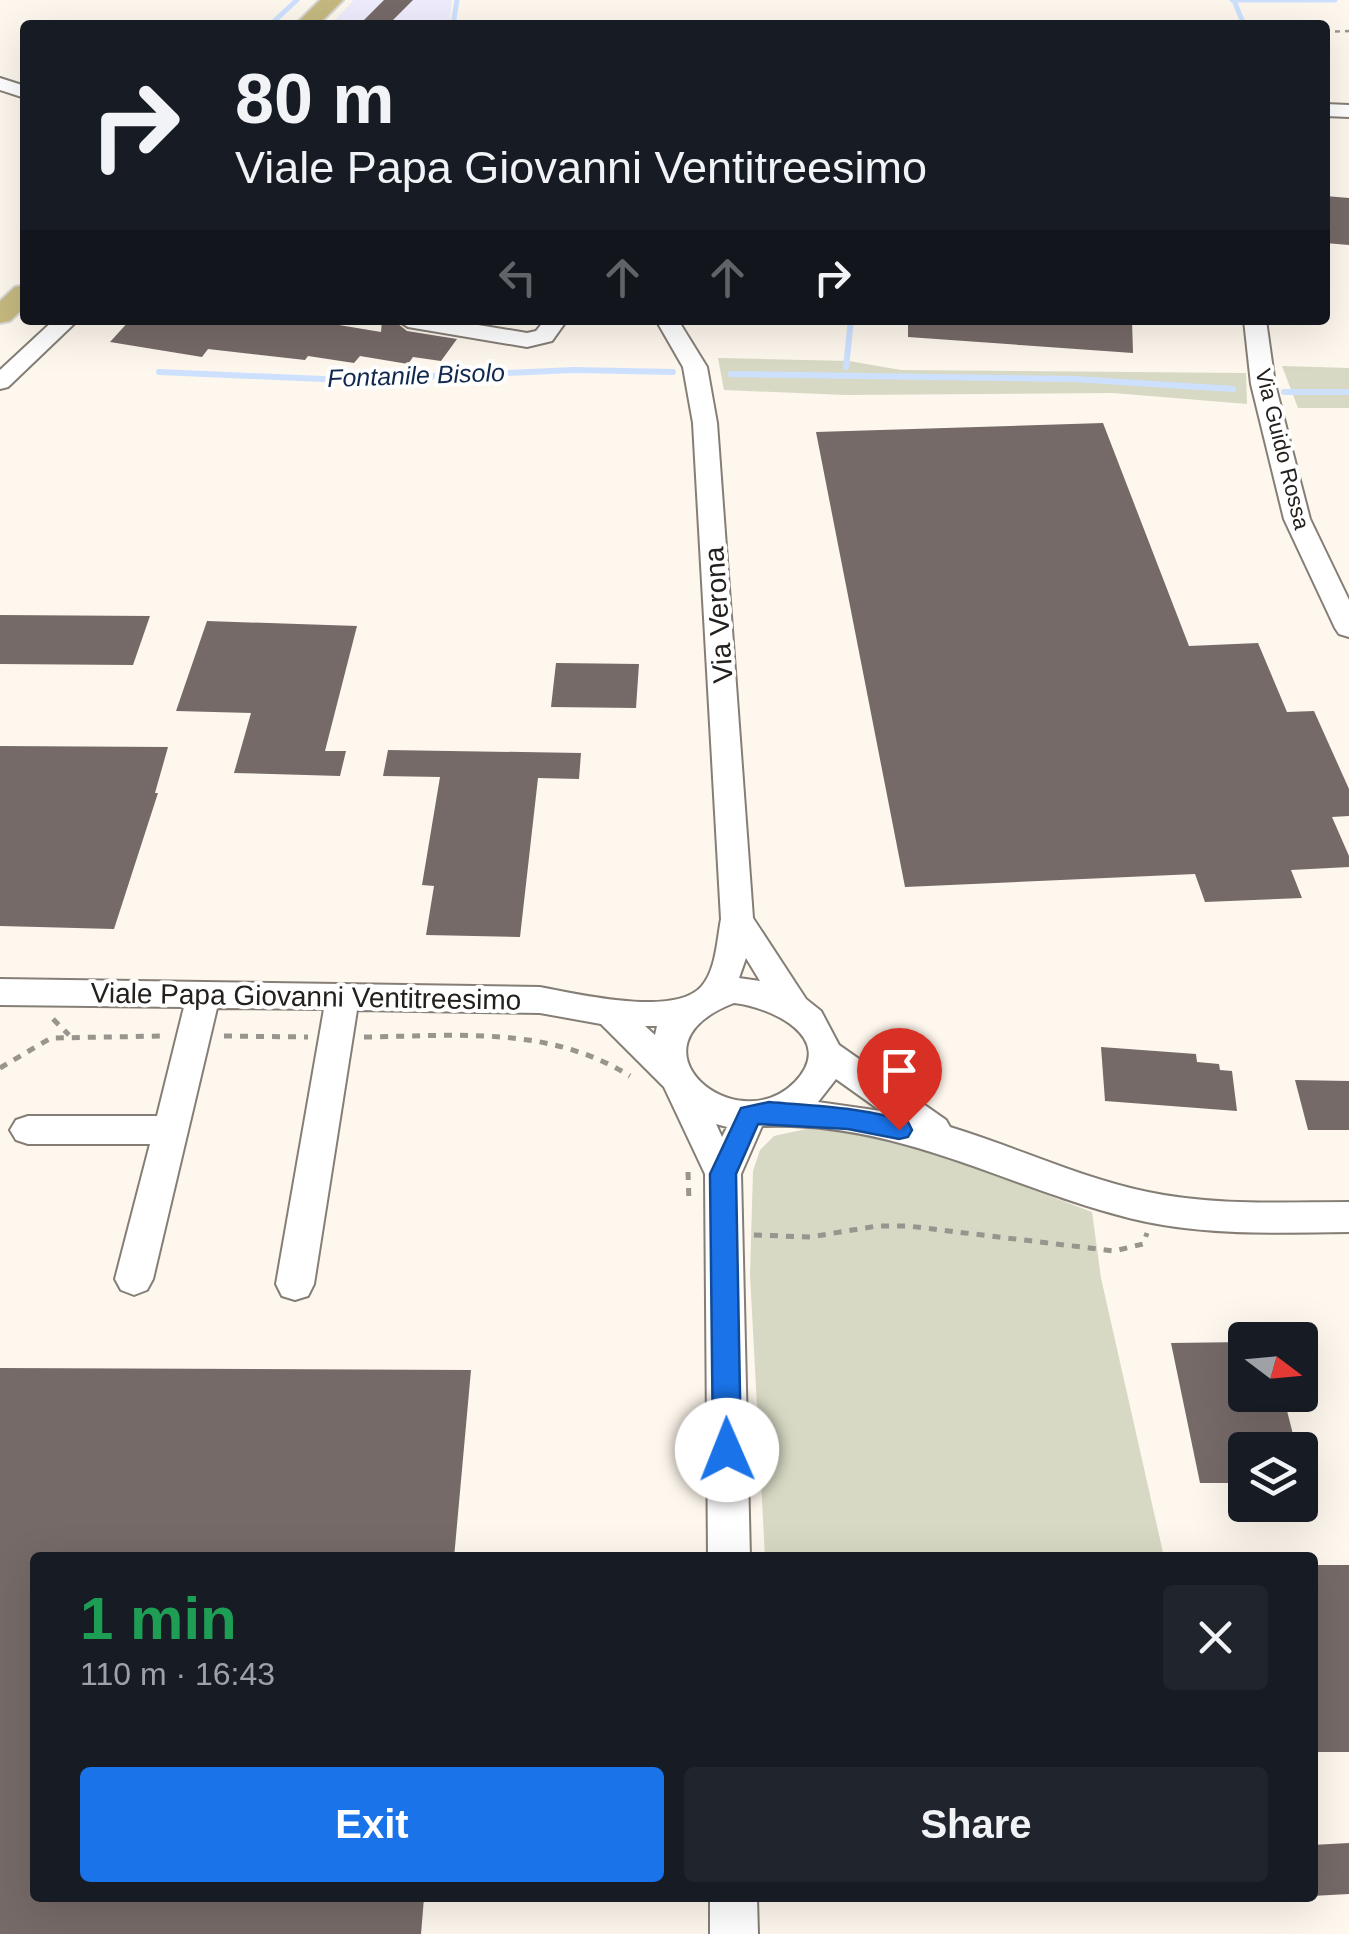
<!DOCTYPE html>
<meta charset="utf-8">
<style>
:root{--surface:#171b24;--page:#20242c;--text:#f1f3f6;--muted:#9ea1a6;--accent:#1a73e8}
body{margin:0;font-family:Helvetica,sans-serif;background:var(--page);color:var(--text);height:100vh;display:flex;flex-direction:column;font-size:38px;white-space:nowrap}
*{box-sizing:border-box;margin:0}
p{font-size:32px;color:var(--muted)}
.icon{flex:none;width:55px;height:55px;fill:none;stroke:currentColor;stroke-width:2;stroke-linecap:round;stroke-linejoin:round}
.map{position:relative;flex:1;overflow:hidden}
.details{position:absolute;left:30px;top:1552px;width:1288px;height:350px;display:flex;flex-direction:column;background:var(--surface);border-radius:10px;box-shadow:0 10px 40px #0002}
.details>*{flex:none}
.banner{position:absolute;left:20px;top:20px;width:1310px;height:305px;border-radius:10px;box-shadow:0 10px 40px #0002;background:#171b24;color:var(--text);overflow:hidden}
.needle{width:65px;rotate:106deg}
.buttons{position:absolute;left:1228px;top:1322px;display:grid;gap:20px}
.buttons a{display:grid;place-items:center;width:90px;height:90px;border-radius:10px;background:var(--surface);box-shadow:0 10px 40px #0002;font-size:50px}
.pin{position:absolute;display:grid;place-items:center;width:85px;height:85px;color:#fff;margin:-102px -42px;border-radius:50% 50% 50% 0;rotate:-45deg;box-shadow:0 0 10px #0007}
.pin .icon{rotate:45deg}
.me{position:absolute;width:110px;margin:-55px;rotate:359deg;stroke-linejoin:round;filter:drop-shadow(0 0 8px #0008)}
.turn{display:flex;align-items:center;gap:35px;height:210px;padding:0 50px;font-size:45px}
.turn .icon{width:130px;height:130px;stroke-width:2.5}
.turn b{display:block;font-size:70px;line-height:85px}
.lanes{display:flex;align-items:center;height:95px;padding:0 50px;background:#0003;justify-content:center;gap:50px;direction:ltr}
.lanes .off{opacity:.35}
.round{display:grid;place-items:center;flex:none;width:105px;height:105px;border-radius:10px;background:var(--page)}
.head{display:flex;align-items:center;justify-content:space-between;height:170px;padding:0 50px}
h1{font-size:60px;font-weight:700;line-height:75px;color:#1e9e55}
.button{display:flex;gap:20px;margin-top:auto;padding:20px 50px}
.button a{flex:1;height:115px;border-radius:10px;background:var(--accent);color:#fff;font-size:40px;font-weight:700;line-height:115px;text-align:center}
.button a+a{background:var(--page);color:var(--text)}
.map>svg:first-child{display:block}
</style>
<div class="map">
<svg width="1349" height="1934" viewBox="0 0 1349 1934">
<rect width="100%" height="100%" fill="#fef7ed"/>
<path fill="#eeecfd" d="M354 0H452L449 25H330Z"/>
<path fill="#d7d9c4" d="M718 358 849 361 901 370 1246 373 1247 404 1113 393 846 395 724 390Z
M1282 366 1349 368V408H1298Z
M806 1129C853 1133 906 1133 948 1158L1092 1212 1101 1278 1164 1557H765L750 1275 753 1171 760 1150 774 1136Z"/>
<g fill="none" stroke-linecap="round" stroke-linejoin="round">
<path stroke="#cde1ff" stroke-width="5" d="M1232 0H1335
M1235 3 1244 25
M270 25 297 0
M453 25 457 0"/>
<path stroke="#cde1ff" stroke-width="6" d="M846 367 851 320
M159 372 346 380 574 370 673 372
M731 374 1074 379 1233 389
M1284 392H1349"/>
</g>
<path fill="#766a68" d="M384 0H413L388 25H359Z
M1325 196 1349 198V245L1325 243Z
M130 320H309L381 332 382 320H393L407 331 457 339 441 361 413 357 408 364 360 356 354 363 308 356 305 360 208 349 202 357 110 342Z
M908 320H1132L1133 353 908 337Z
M1103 423 1189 646 1258 643 1287 712 1314 711 1349 789V816L1332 817 1349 856V867L1291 870 1302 898 1205 902 1195 874 905 887 816 432Z
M0 615 150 616 133 665 0 664Z
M207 621 357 626 325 751H346L340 776 234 773 251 713 176 711Z
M556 663 639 664 636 708 551 707Z
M0 746 168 747 155 793H158L114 929 0 926Z
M388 750 581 753 579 779 538 778 520 937 426 935 434 886 422 885 440 777 383 776Z
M1101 1047 1196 1054 1197 1062 1219 1064 1220 1070 1232 1071 1237 1111 1105 1101Z
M1295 1080 1349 1081V1130H1308Z
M1245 1342V1395H1283L1297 1450H1245V1483H1200L1171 1343Z
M0 1368 471 1370 454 1558H35V1898H424L421 1934H0Z
M1312 1565H1349V1752H1312Z
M1349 1843V1894L1312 1896V1845Z"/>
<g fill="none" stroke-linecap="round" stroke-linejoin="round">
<g stroke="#857e76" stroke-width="4">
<path id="minor" d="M0 78 25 86V98L0 90Z
M1325 104 1349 105V117L1325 116Z
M54 320H78L8 387 0 389V370Z
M397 320H448L527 333 536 331 545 320H567L552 341 527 347 408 327Z
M656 320H678L707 367 717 423 753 918 806 999 821 1011 839 1045 946 1120 950 1127C1016 1147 1080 1178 1148 1192 1214 1206 1282 1202 1349 1202V1232C1275 1233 1201 1236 1129 1218 1006 1187 896 1120 762 1126L741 1174 750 1558H708L705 1174 664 1087 601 1024 540 1013 357 1010 314 1284 308 1296 295 1300 282 1296 276 1284 324 1009 217 1008 153 1279 147 1290 134 1295 121 1290 115 1279 150 1144H28L16 1140 10 1130 16 1120 28 1116H157L184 1007 0 1005V979L540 987C578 994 673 1017 701 987 716 971 717 940 721 919L693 423 683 367ZM746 958 760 981 739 978ZM734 1003C770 1007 838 1037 795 1082 736 1142 621 1046 734 1003ZM645 1026H657L655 1035ZM836 1079 881 1111 818 1102ZM716 1124 727 1127 722 1137Z
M1244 320H1266L1275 384 1310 519 1349 600V637L1339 634 1335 628 1284 519 1251 384Z
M710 1898H757L758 1934H710Z"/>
</g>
<g stroke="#d7d7d6" stroke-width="4">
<path id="major" d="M320 0H343L318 25H295Z
M25 285V307L10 321 0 323V301L15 287Z"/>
</g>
<path stroke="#99948d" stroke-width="2.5" stroke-dasharray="5 5" stroke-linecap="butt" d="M1325 32 1349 31"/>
<path stroke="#99948d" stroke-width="5" stroke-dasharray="8 8" stroke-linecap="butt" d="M53 1019 69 1035
M224 1036 308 1037
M364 1037C457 1036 548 1025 630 1076
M0 1068 51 1038 163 1036
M688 1172 689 1201
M754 1235 810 1237 877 1226H908L1114 1251 1143 1244 1147 1233"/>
<use href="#minor" fill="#fff" fill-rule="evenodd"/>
<use href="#major" fill="#c5b97f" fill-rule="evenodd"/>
</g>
<path fill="#1a73e8" stroke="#114b97" stroke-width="2.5" d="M769 1102C815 1106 863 1107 908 1122L912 1130 908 1137 899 1139 848 1129 758 1124 736 1174 741 1450 737 1459 727 1463 717 1459 713 1450 710 1174 741 1108Z"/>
<g text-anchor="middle" stroke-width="8" stroke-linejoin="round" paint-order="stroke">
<g font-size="22" fill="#23201d" stroke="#fff">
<text transform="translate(1283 449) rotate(76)" y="8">Via Guido Rossa</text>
</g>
<g font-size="25" font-style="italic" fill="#11294f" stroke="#fff">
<text transform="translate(416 375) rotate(-2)" y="9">Fontanile Bisolo</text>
</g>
<g font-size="28" fill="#23201d" stroke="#fff">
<text transform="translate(718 615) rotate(-94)" y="10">Via Verona</text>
<text transform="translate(306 996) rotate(1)" y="10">Viale Papa Giovanni Ventitreesimo</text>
</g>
</g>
</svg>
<div class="buttons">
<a><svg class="needle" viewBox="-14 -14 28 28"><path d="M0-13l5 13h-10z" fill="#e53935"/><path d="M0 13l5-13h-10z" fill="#9ea1a6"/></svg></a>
<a><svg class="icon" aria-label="layers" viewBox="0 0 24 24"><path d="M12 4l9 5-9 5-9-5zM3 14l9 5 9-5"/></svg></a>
</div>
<div class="pin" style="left:899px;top:1130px;background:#d93025"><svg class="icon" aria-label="arrive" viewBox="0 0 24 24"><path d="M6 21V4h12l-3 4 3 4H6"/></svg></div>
<svg class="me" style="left:727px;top:1450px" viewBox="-20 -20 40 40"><circle r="19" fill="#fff"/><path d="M0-13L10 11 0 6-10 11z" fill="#1a73e8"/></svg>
<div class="banner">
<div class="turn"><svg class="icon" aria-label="right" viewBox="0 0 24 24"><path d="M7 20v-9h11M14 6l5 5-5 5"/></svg><div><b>80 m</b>Viale Papa Giovanni Ventitreesimo</div></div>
<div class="lanes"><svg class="icon off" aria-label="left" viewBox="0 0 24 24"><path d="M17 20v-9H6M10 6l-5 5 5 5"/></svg><svg class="icon off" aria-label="ahead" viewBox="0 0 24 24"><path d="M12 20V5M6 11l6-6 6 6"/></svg><svg class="icon off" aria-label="ahead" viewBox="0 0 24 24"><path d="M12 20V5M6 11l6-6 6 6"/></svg><svg class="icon" aria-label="right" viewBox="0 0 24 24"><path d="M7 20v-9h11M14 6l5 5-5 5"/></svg></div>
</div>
<section class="details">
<div class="head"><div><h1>1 min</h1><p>110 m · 16:43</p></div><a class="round"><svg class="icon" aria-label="close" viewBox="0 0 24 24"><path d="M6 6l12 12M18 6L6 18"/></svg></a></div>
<div class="button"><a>Exit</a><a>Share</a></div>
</section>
</div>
